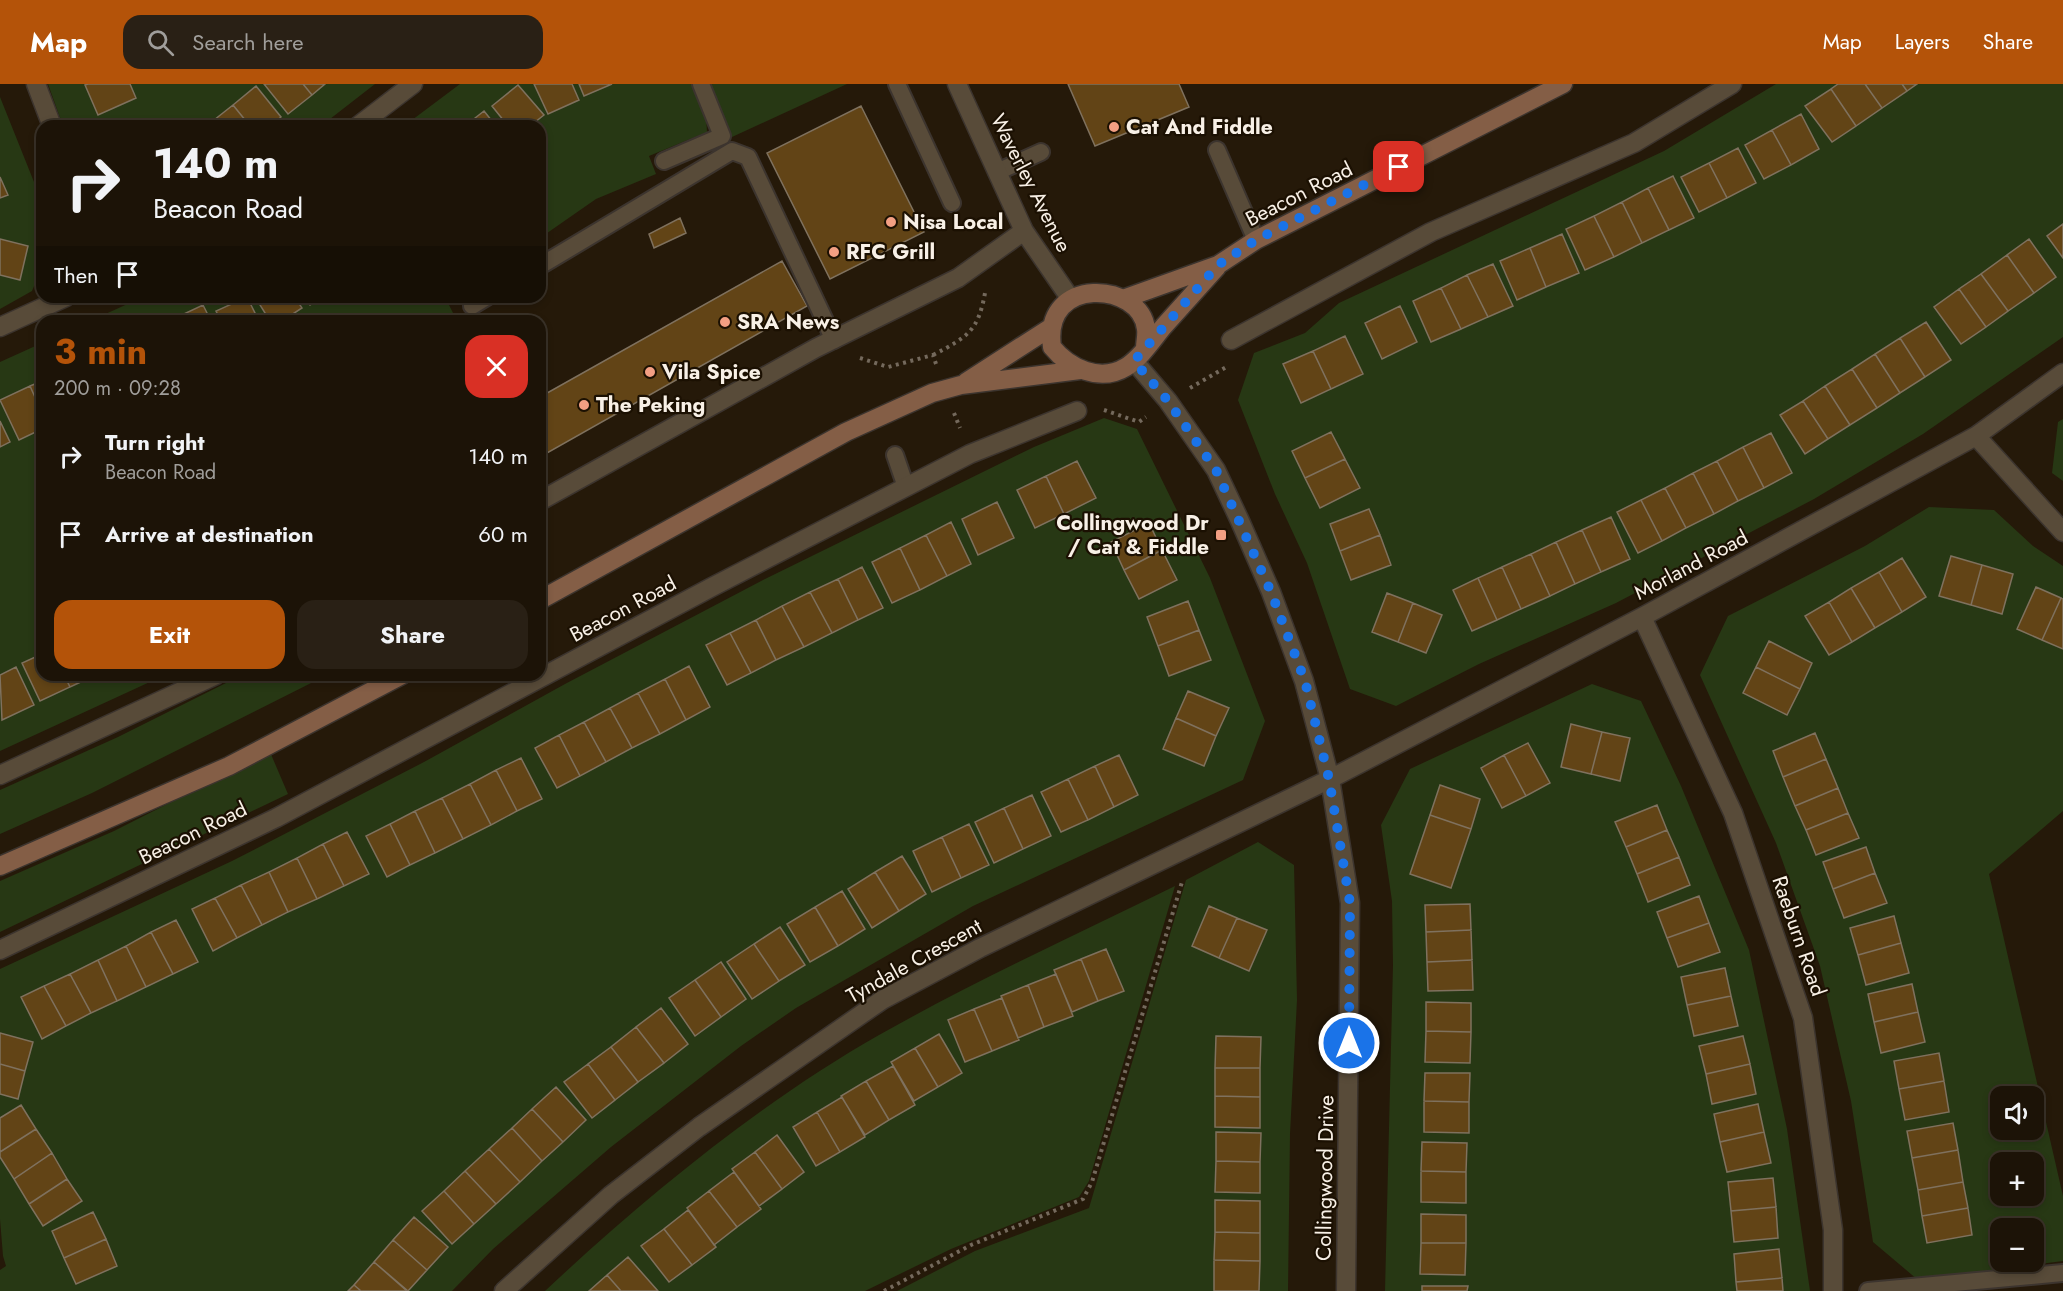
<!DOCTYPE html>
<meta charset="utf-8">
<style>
:root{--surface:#1c1307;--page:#292015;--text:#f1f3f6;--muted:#a09e9b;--line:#3a3228;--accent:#b45309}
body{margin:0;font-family:Jost,sans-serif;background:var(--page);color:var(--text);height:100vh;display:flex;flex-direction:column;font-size:22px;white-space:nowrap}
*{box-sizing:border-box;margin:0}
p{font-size:20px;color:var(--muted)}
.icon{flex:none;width:33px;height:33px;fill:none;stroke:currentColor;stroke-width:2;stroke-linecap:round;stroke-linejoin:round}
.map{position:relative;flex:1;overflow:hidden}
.sheet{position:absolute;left:36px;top:231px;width:510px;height:366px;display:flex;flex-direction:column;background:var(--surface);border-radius:18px;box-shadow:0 3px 9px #0003,0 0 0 2px var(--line)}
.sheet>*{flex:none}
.banner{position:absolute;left:36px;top:36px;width:510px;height:183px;border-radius:18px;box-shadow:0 3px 9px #0003,0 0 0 2px var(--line);background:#1c1307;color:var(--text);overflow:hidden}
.controls{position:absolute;left:1990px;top:1002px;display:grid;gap:12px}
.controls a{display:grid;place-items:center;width:54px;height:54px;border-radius:12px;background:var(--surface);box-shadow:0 3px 9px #0003,0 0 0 2px var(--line);font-size:30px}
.pin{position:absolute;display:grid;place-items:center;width:51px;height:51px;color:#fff;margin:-26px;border-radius:12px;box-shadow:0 3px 9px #0006}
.me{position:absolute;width:66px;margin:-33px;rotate:0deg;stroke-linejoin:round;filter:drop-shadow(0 0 4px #0008)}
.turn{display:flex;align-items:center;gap:21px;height:126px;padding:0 18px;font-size:27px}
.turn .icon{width:78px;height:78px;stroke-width:2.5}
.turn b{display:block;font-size:42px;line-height:51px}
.then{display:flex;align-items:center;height:57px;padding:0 18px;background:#0003;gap:12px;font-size:22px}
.round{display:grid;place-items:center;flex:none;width:63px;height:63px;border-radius:18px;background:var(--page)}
.overview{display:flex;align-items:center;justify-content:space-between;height:102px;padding:0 18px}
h1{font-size:36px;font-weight:700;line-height:45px;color:var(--accent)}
.button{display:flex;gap:12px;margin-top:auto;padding:12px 18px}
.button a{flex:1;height:69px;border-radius:18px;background:var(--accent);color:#fff;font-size:24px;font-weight:700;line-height:69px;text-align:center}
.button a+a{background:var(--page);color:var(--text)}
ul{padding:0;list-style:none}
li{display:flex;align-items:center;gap:18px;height:78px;padding:0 18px}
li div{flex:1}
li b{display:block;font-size:22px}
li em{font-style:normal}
header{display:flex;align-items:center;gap:36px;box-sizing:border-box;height:84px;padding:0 30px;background:var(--accent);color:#fff}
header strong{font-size:28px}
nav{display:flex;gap:33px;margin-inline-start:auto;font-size:21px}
.search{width:420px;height:54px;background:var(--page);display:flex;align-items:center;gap:15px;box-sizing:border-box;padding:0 21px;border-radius:18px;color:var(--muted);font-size:22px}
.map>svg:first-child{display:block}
</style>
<header>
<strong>Map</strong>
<div class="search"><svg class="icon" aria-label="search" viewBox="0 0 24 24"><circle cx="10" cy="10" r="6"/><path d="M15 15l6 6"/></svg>Search here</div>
<nav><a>Map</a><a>Layers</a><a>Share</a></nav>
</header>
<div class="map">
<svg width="2063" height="1207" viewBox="0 0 2063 1207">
<rect width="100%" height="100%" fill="#251909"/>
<path fill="#273814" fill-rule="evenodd" d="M48 0H375L321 42H63Z
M460 0H692L706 32 707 48 649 72 656 90 596 115 540 154V42H404Z
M709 0H847L732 53Z
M1776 0H2063V253L1923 350 1814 415 1616 519 1479 580 1396 622 1350 605 1307 479 1275 410 1238 316 1254 269 1305 249 1339 219 1664 67Z
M0 13 42 118V183L32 207 0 225Z
M143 213H445L457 237H90Z
M42 259V591H165L0 667V278Z
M1104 334 1137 345 1210 494 1265 637 1243 696 973 822 796 924 741 962 611 1063 493 1165 452 1207H0V1186L6 1182 3 1172 0 1135V885L232 777 424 678 565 600 765 495 1034 363Z
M2063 335V397L2052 389 2058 338Z
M1929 423 1994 426 2033 462 2063 482V727L1989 790 2063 1112V1177L1918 1196 1873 1158 1851 1017 1820 882 1776 759 1700 591 1728 532 1865 462ZM2001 1012H2034V1046H2001ZM2001 1078H2034V1112H2001ZM2001 1144H2034V1178H2001Z
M242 591H327L92 709 0 750V706L118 653Z
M1592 600 1641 617 1681 702 1749 866 1787 1045 1810 1207H1385L1393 881 1392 817 1381 741 1410 685Z
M270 668 288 710 0 848V797L114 747Z
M1258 758 1294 781 1297 916 1290 1050 1288 1207H897L975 1167 1089 1124 1186 796Z
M1175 802 1089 1097 1079 1113 951 1165 865 1207H545C644 1114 761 1018 879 951 975 897 1075 851 1175 802Z"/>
<path fill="#624416" stroke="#7f715e" stroke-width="1.5" d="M88 0H130L136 14 98 31 85 1Z
M264 0H303L312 11 288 30Z
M303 0H325L312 11Z
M534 0H572L579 16 548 30Z
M579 0H612L584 12Z
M1068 0H1179L1189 23 1095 62Z
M1838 0H1865L1882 24 1856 42 1831 5Z
M1865 0H1902L1907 7 1882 24Z
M1902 0H1917L1907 7Z
M518 1 544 31 530 42H508L492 22Z
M256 2 281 33 270 42H250L233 21Z
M1831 5 1856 42 1832 58 1805 22Z
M233 21 250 42H211L209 40Z
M861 22 924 148 830 195 767 69Z
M484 27 496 42H465Z
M1801 30 1819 65 1791 81 1772 46Z
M1772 46 1791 81 1764 95 1745 61Z
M1738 64 1756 99 1727 114 1709 79Z
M1709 79 1727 114 1699 128 1681 93Z
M1673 92 1694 134 1669 146 1648 104Z
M0 93 8 111 0 114Z
M1648 104 1669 146 1642 159 1622 118Z
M1622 118 1642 159 1614 173 1594 132Z
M1594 132 1614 173 1585 186 1566 145Z
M680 134 686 149 654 164 649 150Z
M2063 140V174L2047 152Z
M1562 150 1579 189 1546 203 1530 164Z
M0 155 28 162 20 196 0 191Z
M2029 155 2056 193 2034 209 2007 171Z
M1530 164 1546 203 1517 216 1500 177Z
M2007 171 2034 209 2008 227 1981 190Z
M782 177 807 222 547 369 540 357V313Z
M1493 180 1513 222 1488 233 1467 191Z
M1981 190 2008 227 1986 243 1959 205Z
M1467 191 1488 233 1461 245 1441 204Z
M1441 204 1461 245 1431 258 1413 217Z
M1959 205 1986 243 1961 260 1934 223Z
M247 213 259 237H221L216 227Z
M255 213H295L302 224 282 237H270Z
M304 213H323L310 221Z
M203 221 211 237H174L173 235Z
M1400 222 1417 258 1382 275 1365 239Z
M1926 238 1951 276 1925 293 1900 254Z
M1345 252 1363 290 1331 305 1313 267Z
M1900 254 1925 293 1900 309 1875 270Z
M1313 267 1331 305 1301 319 1283 280Z
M1875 270 1900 309 1877 324 1852 285Z
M1852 285 1877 324 1850 341 1825 302Z
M42 297V329L30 302Z
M30 302 42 329V345L19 356 0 316Z
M1825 302 1850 341 1828 355 1803 317Z
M1803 317 1828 355 1805 370 1780 331Z
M0 337 10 358 0 363Z
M1331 348 1345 375 1305 394 1292 367Z
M1771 349 1792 389 1764 404 1743 363Z
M1743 363 1764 404 1738 417 1717 377Z
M1345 375 1360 404 1320 424 1305 394Z
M1077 377 1096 414 1064 430 1046 392Z
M1717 377 1738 417 1714 430 1693 389Z
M1693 389 1714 430 1686 444 1665 404Z
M1046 392 1064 430 1035 444 1017 406Z
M1665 404 1686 444 1662 457 1641 416Z
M1641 416 1662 457 1638 469 1617 428Z
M997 418 1014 454 978 471 962 435Z
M1369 425 1380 451 1340 467 1330 440Z
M1611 433 1630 475 1601 488 1582 446Z
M951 438 971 480 947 492 926 451Z
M1149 439 1162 466 1124 486 1111 458Z
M1582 446 1601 488 1575 500 1556 458Z
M926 451 947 492 920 506 900 464Z
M1380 451 1391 481 1351 496 1340 467Z
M1556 458 1575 500 1550 512 1531 470Z
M900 464 920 506 892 519 872 478Z
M1162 466 1177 496 1139 515 1124 486Z
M1531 470 1550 512 1521 525 1502 483Z
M1951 472 1982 481 1971 521 1939 512Z
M1902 474 1926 513 1902 528 1879 488Z
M1982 481 2013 490 2002 530 1971 521Z
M862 483 883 524 858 536 838 495Z
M1502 483 1521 525 1497 536 1478 494Z
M1879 488 1902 528 1875 544 1851 504Z
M1478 494 1497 536 1472 547 1453 506Z
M838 495 858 536 832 549 810 508Z
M2036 503 2061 514 2042 556 2017 545Z
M1851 504 1875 544 1852 558 1829 518Z
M810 508 832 549 804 563 782 522Z
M1387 509 1413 519 1398 558 1372 548Z
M2061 514 2063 515V565L2042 556Z
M1188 517 1199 546 1158 562 1147 533Z
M1829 518 1852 558 1829 571 1805 532Z
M1413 519 1442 531 1426 569 1398 558Z
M782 522 804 563 776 576 756 536Z
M756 536 776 576 751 589 730 549Z
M1199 546 1211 576 1169 592 1158 562Z
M730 549 751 589 727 601 706 561Z
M1769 557 1812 579 1800 605 1756 583Z
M42 570V591H64L70 603 40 617 22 579Z
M689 582 710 623 686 636 665 595Z
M16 583 34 621 2 636 0 591Z
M1756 583 1800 605 1787 631 1743 609Z
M64 591H96L70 603Z
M665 595 686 636 660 650 638 609Z
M1188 607 1229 624 1216 652 1176 634Z
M638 609 660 650 632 664 610 624Z
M610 624 632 664 606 678 584 638Z
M1176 634 1216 652 1204 682 1163 665Z
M584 638 606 678 580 692 559 651Z
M1571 640 1602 648 1591 690 1561 683Z
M1602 648 1630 654 1620 697 1591 690Z
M1815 649 1826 675 1783 693 1773 667Z
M559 651 580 692 557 704 535 664Z
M1528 659 1550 699 1526 712 1504 671Z
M1119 671 1138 711 1114 723 1095 682Z
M1504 671 1526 712 1502 724 1481 684Z
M521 674 542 715 517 727 496 686Z
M1826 675 1838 704 1795 722 1783 693Z
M1095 682 1114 723 1088 736 1068 695Z
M496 686 517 727 491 741 470 700Z
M1068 695 1088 736 1061 748 1041 708Z
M470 700 491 741 463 755 442 714Z
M1440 701 1480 715 1471 745 1430 731Z
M1838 704 1848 729 1806 746 1795 722Z
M1032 711 1051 752 1023 765 1004 724Z
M442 714 463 755 435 769 415 727Z
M1657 721 1667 746 1626 763 1615 738Z
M1004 724 1023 765 994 779 975 738Z
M415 727 435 769 410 781 390 740Z
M1848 729 1859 754 1816 771 1806 746Z
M1430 731 1471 745 1451 804 1410 790Z
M390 740 410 781 387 793 366 752Z
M969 740 989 781 961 794 942 753Z
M1667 746 1679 773 1637 790 1626 763Z
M347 748 369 790 344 802 323 760Z
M942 753 961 794 932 808 913 767Z
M323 760 344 802 317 815 297 774Z
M1866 763 1875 789 1833 805 1823 778Z
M902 772 926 810 899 827 875 788Z
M1679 773 1690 801 1648 818 1637 790Z
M297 774 317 815 288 828 269 788Z
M269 788 288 828 262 841 241 801Z
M875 788 899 827 872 844 848 805Z
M1875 789 1887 819 1844 834 1833 805Z
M241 801 262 841 237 854 215 814Z
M842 807 865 845 838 862 815 823Z
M1699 812 1709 839 1667 854 1657 828Z
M215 814 237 854 213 867 192 825Z
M1470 820 1471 846 1426 848 1425 821Z
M1209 822 1237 834 1219 874 1192 862Z
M815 823 838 862 810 878 787 840Z
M1894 832 1901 859 1858 871 1850 844Z
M1237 834 1267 846 1249 887 1219 874Z
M176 836 198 878 173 890 151 848Z
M1709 839 1720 868 1678 883 1667 854Z
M780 843 805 881 779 897 754 860Z
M1471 846 1472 876 1427 878 1426 848Z
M151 848 173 890 146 903 126 862Z
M1901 859 1909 889 1866 901 1858 871Z
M754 860 779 897 752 915 727 878Z
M126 862 146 903 117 917 98 876Z
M1106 865 1124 907 1098 917 1081 875Z
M1081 875 1098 917 1072 928 1054 886Z
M98 876 117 917 91 929 70 890Z
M1472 876 1473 906 1428 907 1427 878Z
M721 878 746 915 721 933 695 896Z
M1725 884 1731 912 1687 921 1681 893Z
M70 890 91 929 66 942 44 902Z
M1056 890 1073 932 1044 943 1028 901Z
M695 896 721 933 695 952 669 914Z
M1912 900 1918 928 1874 938 1868 910Z
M1028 901 1044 943 1018 954 1001 912Z
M44 902 66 942 42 955 21 913Z
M1731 912 1738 942 1694 952 1687 921Z
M1002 914 1019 956 992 967 974 925Z
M1426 918 1471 919V948L1426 947Z
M661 924 688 960 664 979 636 943Z
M974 925 992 967 965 978 948 936Z
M1918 928 1925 958 1881 969 1874 938Z
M636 943 664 979 638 998 611 963Z
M1426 947 1471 948 1470 979 1425 978Z
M0 949 33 958 25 987 0 980Z
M939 950 962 989 938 1003 915 964Z
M1216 952 1261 953 1260 984H1215Z
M1743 952 1750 980 1706 990 1699 962Z
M611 963 638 998 615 1016 588 980Z
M915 964 938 1003 914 1017 891 978Z
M1939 969 1944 997 1899 1005 1894 977Z
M0 980 25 987 18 1015 0 1010Z
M588 980 615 1016 592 1034 564 998Z
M1750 980 1756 1010 1712 1020 1706 990Z
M893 982 915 1021 889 1036 866 997Z
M1215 984H1260V1013L1215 1012Z
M1425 989H1470L1469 1018 1424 1017Z
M866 997 889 1036 865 1051 841 1012Z
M1944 997 1949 1028 1905 1036 1899 1005Z
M556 1003 586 1036 563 1058 532 1025Z
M1215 1012 1260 1013V1044L1215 1043Z
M842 1013 865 1053 840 1068 817 1028Z
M1424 1017 1469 1018V1049L1424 1048Z
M1758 1020 1764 1048 1720 1058 1714 1030Z
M21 1021 36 1045 0 1068V1034Z
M532 1025 563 1058 542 1077 512 1044Z
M817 1028 840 1068 816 1082 793 1043Z
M1953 1039 1958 1066 1912 1074 1907 1047Z
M512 1044 542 1077 520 1098 489 1065Z
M36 1045 52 1069 14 1095 0 1073V1068Z
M1216 1048 1261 1049 1260 1078 1216 1077Z
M1764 1048 1771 1079 1727 1088 1720 1058Z
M777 1051 804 1088 782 1105 755 1068Z
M1422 1058 1467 1059 1466 1088 1421 1087Z
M489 1065 520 1098 496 1120 465 1087Z
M1958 1066 1963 1098 1918 1106 1912 1074Z
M755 1068 782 1105 759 1122 732 1085Z
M52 1069 67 1095 29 1120 14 1095Z
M1216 1077 1260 1078V1109L1215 1108Z
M465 1087 496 1120 474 1140 444 1107Z
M1421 1087 1466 1088V1119L1421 1118Z
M734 1088 761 1125 737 1143 709 1107Z
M1773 1094 1776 1123 1731 1127 1728 1098Z
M67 1095 82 1117 43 1142 29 1120Z
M1963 1098 1968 1124 1922 1132 1918 1106Z
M444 1107 474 1140 452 1160 422 1127Z
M709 1107 737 1143 714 1161 687 1124Z
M1215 1116 1260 1117V1149L1215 1148Z
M1776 1123 1778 1154 1734 1158 1731 1127Z
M1968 1124 1972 1151 1927 1159 1922 1132Z
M688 1126 716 1163 692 1181 664 1145Z
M93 1128 106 1155 64 1174 52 1147Z
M1421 1130 1466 1131V1159H1421Z
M414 1133 448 1163 427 1186 393 1156Z
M664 1145 692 1181 669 1198 641 1162Z
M1215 1148 1260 1149V1177L1214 1176Z
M106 1155 117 1182 76 1200 64 1174Z
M393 1156 427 1186 408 1207 374 1178Z
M1421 1159H1466L1465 1191 1420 1190Z
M1779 1165 1782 1194 1736 1198 1734 1170Z
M628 1173 658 1207H621L607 1191Z
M1214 1176 1260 1177 1259 1207H1214Z
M374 1178 407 1207H361L354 1201Z
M607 1191 621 1207H589Z
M1782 1194 1783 1207H1737L1736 1198Z
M354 1201 361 1207H348Z
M1422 1202H1468L1467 1207H1422Z"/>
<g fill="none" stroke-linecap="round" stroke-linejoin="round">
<g stroke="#3c342e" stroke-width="20">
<path id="service" d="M897 0 952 119
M1217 66 1256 156
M664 77 722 52 701 0
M997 88 1041 68
M540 182 732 67 748 73 834 256
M472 222 487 213
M895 371 906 403
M1868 1207 2063 1189"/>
</g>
<g stroke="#3c342e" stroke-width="21">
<path id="minor" d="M36 0 52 42
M957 0 1024 147 1070 214
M358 42 413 0
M0 243 66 213
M1231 256 1431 148 1634 59 1732 0
M1134 277 1168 317 1216 386 1240 437 1271 508 1304 597 1330 695 1350 819 1346 1207
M1976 352 2063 448
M540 417 816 264 958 194 1024 147
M1642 533 1733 729 1803 934 1833 1146V1207
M0 691 216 591
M0 866 276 734 712 503 970 370 1077 327
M504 1207 611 1111 699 1043 882 916 980 864 1330 695 1642 533 1976 352 2063 289"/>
</g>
<g stroke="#3c342e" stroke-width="21">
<path id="secondary" d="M1123 215 1218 181 1256 156 1563 0
M1145 264C1145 258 1147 251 1146 245 1141 198 1042 190 1052 263 1069 284 1100 299 1126 283 1141 274 1153 255 1164 242 1182 222 1199 203 1217 183
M966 298 1050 244
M540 516 846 348 932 309 961 301 1080 286
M0 782 229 682 402 591"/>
</g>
<path stroke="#74695c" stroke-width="4" stroke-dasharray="3 4.5" stroke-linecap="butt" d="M933 271C967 253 978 248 985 209
M860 274 888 283 933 271 936 280
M1190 304 1228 282
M1104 326 1139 338 1146 333
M954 329 960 344
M884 1207 971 1161 1083 1115 1092 1098 1182 798"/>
<use href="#service" stroke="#584b39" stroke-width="16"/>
<use href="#minor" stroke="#584b39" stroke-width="18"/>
<use href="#secondary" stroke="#845e46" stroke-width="18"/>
</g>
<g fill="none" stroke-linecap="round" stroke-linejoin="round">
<path stroke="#1a73e8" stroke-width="10" stroke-dasharray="0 18" d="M1349 959 1350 819 1329 695 1305 597 1271 508 1216 386 1168 317 1134 277 1218 181 1256 156 1399 83"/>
</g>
<g fill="#f39f83" stroke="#1b1002" stroke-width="2">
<circle cx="1114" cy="43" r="6"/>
<circle cx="891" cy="138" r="6"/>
<circle cx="834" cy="168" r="6"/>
<circle cx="725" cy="238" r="6"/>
<circle cx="650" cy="288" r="6"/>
<circle cx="584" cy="321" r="6"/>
<rect x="1215" y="445" width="12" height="12" rx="3"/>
</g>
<g text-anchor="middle" stroke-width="4.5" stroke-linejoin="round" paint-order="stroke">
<g font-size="21" font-weight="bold" fill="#f8f0e6" stroke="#1b1002" text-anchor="start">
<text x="1126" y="50">Cat And Fiddle</text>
<text x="903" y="145">Nisa Local</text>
<text x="846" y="175">RFC Grill</text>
<text x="737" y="245">SRA News</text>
<text x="662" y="295">Vila Spice</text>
<text x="596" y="328">The Peking</text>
<text x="1209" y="446" text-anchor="end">Collingwood Dr<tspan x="1209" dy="24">/ Cat &amp; Fiddle</tspan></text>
</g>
<g font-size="21" fill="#f8f0e6" stroke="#1b1002">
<text transform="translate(1031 99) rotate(63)" y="7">Waverley Avenue</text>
<text transform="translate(1299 110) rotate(-27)" y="7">Beacon Road</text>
<text transform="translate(1691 481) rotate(-28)" y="7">Morland Road</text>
<text transform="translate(623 525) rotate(-28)" y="7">Beacon Road</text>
<text transform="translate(193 749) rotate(-26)" y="7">Beacon Road</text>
<text transform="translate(1799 852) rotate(71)" y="7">Raeburn Road</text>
<text transform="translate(914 877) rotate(-29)" y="7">Tyndale Crescent</text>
<text transform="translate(1325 1094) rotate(-89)" y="7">Collingwood Drive</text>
</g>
</g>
</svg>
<div class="controls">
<a><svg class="icon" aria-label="sound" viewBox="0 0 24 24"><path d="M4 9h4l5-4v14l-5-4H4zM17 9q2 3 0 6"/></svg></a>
<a>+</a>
<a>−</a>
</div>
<div class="pin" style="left:1399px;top:83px;background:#d93025"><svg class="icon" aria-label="arrive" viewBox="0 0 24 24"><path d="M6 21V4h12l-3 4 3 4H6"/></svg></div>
<svg class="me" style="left:1349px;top:959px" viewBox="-20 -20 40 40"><circle r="17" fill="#1a73e8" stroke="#fff" stroke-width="3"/><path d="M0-11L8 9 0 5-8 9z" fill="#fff"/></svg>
<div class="banner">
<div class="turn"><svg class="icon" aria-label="right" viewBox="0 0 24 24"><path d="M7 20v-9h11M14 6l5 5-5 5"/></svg><div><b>140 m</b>Beacon Road</div></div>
<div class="then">Then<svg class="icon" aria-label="arrive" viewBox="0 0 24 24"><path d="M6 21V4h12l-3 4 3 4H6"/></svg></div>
</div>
<section class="sheet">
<div class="overview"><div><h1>3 min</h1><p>200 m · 09:28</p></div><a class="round" style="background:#d93025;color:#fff"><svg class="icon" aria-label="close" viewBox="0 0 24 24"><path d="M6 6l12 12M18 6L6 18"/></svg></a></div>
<ul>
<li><svg class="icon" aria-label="right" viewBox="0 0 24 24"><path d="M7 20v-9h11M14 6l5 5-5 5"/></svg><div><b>Turn right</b><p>Beacon Road</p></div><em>140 m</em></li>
<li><svg class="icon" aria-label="arrive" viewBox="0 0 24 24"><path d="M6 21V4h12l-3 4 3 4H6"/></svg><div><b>Arrive at destination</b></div><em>60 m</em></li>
</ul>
<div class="button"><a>Exit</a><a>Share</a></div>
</section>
</div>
